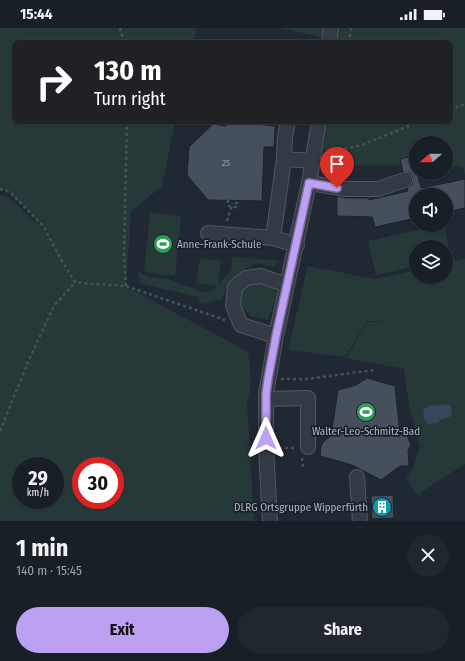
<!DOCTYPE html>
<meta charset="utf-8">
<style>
:root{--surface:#181f26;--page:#21272e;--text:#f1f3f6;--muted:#9fa2a7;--line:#363d43;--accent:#bca0f2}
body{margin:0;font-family:"Fira Sans Condensed",sans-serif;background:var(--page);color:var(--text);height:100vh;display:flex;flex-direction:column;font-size:15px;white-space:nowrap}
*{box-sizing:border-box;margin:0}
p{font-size:13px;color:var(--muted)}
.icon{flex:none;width:22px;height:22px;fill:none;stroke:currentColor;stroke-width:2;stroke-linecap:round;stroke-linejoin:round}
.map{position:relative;height:493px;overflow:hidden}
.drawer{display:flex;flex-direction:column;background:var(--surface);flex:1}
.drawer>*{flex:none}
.hud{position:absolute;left:12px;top:12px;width:441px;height:84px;border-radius:8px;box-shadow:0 1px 3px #0004,0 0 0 1px var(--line);background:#202124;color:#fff;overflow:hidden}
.needle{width:26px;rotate:250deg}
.buttons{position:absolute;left:409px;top:108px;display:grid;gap:8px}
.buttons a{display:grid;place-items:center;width:44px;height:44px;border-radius:50%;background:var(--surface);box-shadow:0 1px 3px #0004,0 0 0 1px var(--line);font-size:20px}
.speed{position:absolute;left:12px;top:429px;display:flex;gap:8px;font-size:20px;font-weight:700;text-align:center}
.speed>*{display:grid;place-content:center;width:52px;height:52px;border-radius:50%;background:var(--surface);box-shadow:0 1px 3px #0004,0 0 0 1px var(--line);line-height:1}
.speed small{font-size:10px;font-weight:400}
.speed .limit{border:6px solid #d22;background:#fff;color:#111}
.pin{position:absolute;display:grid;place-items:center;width:34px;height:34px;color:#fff;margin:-41px -17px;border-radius:50% 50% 50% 0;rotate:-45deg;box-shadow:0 0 4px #0007}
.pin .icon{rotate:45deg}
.me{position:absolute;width:44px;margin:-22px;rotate:0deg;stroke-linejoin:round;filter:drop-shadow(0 0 3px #0008)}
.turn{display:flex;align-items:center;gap:14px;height:84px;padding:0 16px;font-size:18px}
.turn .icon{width:52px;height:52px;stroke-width:2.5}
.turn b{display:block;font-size:28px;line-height:34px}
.round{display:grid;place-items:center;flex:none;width:42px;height:42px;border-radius:21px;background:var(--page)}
.headline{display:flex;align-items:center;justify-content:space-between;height:68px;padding:0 16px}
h1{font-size:24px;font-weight:700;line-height:30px}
.action{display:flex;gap:8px;margin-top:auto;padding:8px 16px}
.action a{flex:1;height:46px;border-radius:24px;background:var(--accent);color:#111;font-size:16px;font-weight:700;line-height:46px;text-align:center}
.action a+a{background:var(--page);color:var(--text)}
.status{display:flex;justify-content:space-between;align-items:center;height:28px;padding:0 20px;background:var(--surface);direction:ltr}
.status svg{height:11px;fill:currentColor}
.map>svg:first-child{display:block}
</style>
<div class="status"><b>15:44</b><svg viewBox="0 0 49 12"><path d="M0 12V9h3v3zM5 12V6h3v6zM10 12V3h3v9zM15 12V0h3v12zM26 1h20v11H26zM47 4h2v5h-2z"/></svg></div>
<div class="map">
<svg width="465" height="493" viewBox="0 0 465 493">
<rect width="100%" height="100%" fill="#202933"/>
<path fill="#263838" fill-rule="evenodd" d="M0 0H197L193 15H15V93H175L162 158 131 183 126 258 248 324C250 342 253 357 247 374L254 493H0V167L8 169 60 216 10 164 0 161ZM21 438H55V472H21ZM81 438H115V472H81Z
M280 0H330L329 11Z
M338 0H465V147L462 138H446V115H416V138L322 137 327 93H450V15H336Z
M150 184 181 188 175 248 144 244Z
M441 197H444L451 230 446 231V219H416V238L376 247 368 213Z
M232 229 277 232 274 239 256 235C236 246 230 249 222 271L212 274 201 276 198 269 140 255 138 243 148 249 168 251 203 264 212 263 217 258 196 255 200 230 221 233 218 258 232 241Z
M465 231V436L423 463 419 469 406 451 411 445 420 419 409 377 404 341 346 330 367 294 391 293H367L345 329 288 322 308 238 375 251 416 242V249H446V235Z
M254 253C264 255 273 256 277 266L268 292 251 288 243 280 240 272 242 264Z"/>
<path fill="#36465b" d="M443 376 450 377 452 383 450 389 441 391 437 395 428 396 423 389 424 381 431 377 438 378Z"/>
<path fill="#46505d" stroke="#1b222a" d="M227 93H260L257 96 275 98 274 119H264L262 173 208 172 187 147 189 119 213 96 226 98Z
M413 128 416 145H417L421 160 465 151V180L446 184V167H416V190L375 199 372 189 337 188V168L347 170H369V172L408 163 407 160 412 157 413 150 410 145 403 144 400 131Z
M367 350 395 358 400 406 407 407 411 417 408 422 409 438H400L381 452 352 437 320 428 321 418 324 413 331 408 338 362 356 357Z
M393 467 394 490 372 491 371 468Z"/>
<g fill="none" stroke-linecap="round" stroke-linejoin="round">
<g stroke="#515862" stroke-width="16">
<path id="minor" d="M329 15 331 0
M284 131 285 109 288 93
M309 155 347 161H378L405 152
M208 205 273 210 284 131 314 133
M273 210 297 217
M276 308 241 297 233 278 235 259 246 250 261 248 287 257
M266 371 308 370V419
M357 449 360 493
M270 493 266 420V366L276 308 309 155 319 93"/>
</g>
<path stroke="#435456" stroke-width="2.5" stroke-dasharray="3 3" stroke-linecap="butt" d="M120 0 124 15
M349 15 351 0
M450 82 465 76
M327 125 362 117 421 93
M0 161 10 164 44 199 63 235 75 254 90 256 126 258 225 292
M227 193 233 175
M126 258 124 227 127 93
M281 351H307L374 342
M0 403 31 327 54 278 75 254
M279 420H296
M302 430 303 439"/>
<use href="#minor" stroke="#333a44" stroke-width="14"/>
<path stroke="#435456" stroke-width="2.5" stroke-dasharray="3 3" stroke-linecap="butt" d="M228 172V178L237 179V175H233"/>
</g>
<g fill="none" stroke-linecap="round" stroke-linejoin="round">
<g stroke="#7a689d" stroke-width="10">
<path id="route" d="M266 410V366L268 351 276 308 309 155 337 160"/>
</g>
<use href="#route" stroke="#bca0f2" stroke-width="7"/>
</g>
<defs>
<g id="stadium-disc" transform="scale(1)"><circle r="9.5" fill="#2e9e5b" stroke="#192028"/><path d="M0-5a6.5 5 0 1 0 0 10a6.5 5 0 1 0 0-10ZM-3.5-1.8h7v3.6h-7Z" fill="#fff"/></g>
<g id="building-disc" transform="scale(1)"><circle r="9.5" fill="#0f9aa8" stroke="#192028"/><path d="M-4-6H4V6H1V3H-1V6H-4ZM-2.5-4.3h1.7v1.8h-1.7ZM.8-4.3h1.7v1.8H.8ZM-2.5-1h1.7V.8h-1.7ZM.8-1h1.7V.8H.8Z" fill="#fff"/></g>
</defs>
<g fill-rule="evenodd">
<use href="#stadium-disc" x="163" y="216"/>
<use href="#stadium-disc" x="366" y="384"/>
<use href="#building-disc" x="382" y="479"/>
</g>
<g text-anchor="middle" stroke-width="3.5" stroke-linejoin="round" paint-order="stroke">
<g font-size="9" fill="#939ca8">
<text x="226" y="138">25</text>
</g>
<g font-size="11" fill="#adb5c1" stroke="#192028" text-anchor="start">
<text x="177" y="220">Anne-Frank-Schule</text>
<text x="366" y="407" text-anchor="middle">Walter-Leo-Schmitz-Bad</text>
<text x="368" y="483" text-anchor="end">DLRG Ortsgruppe Wipperfürth</text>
</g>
</g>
</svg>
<div class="buttons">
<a><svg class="needle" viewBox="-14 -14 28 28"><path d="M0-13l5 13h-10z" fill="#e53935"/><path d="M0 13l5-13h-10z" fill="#9fa2a7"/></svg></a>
<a><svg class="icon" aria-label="sound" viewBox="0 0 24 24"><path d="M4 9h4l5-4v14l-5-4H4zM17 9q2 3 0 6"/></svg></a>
<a><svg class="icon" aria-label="layers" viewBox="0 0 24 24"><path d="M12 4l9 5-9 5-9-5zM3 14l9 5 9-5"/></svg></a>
</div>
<div class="speed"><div>29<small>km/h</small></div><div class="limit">30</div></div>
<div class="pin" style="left:337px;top:160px;background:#d93025"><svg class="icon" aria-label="arrive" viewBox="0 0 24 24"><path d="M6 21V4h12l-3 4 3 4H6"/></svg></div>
<svg class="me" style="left:266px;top:410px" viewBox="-20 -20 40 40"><path d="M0-17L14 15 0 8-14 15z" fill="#bca0f2" stroke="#fff" stroke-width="4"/></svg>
<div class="hud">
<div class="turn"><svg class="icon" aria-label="right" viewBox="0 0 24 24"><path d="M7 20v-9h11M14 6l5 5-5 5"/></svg><div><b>130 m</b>Turn right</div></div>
</div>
</div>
<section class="drawer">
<div class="headline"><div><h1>1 min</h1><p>140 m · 15:45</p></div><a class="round"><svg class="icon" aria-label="close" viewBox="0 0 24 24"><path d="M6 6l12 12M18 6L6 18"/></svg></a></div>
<div class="action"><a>Exit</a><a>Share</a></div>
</section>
